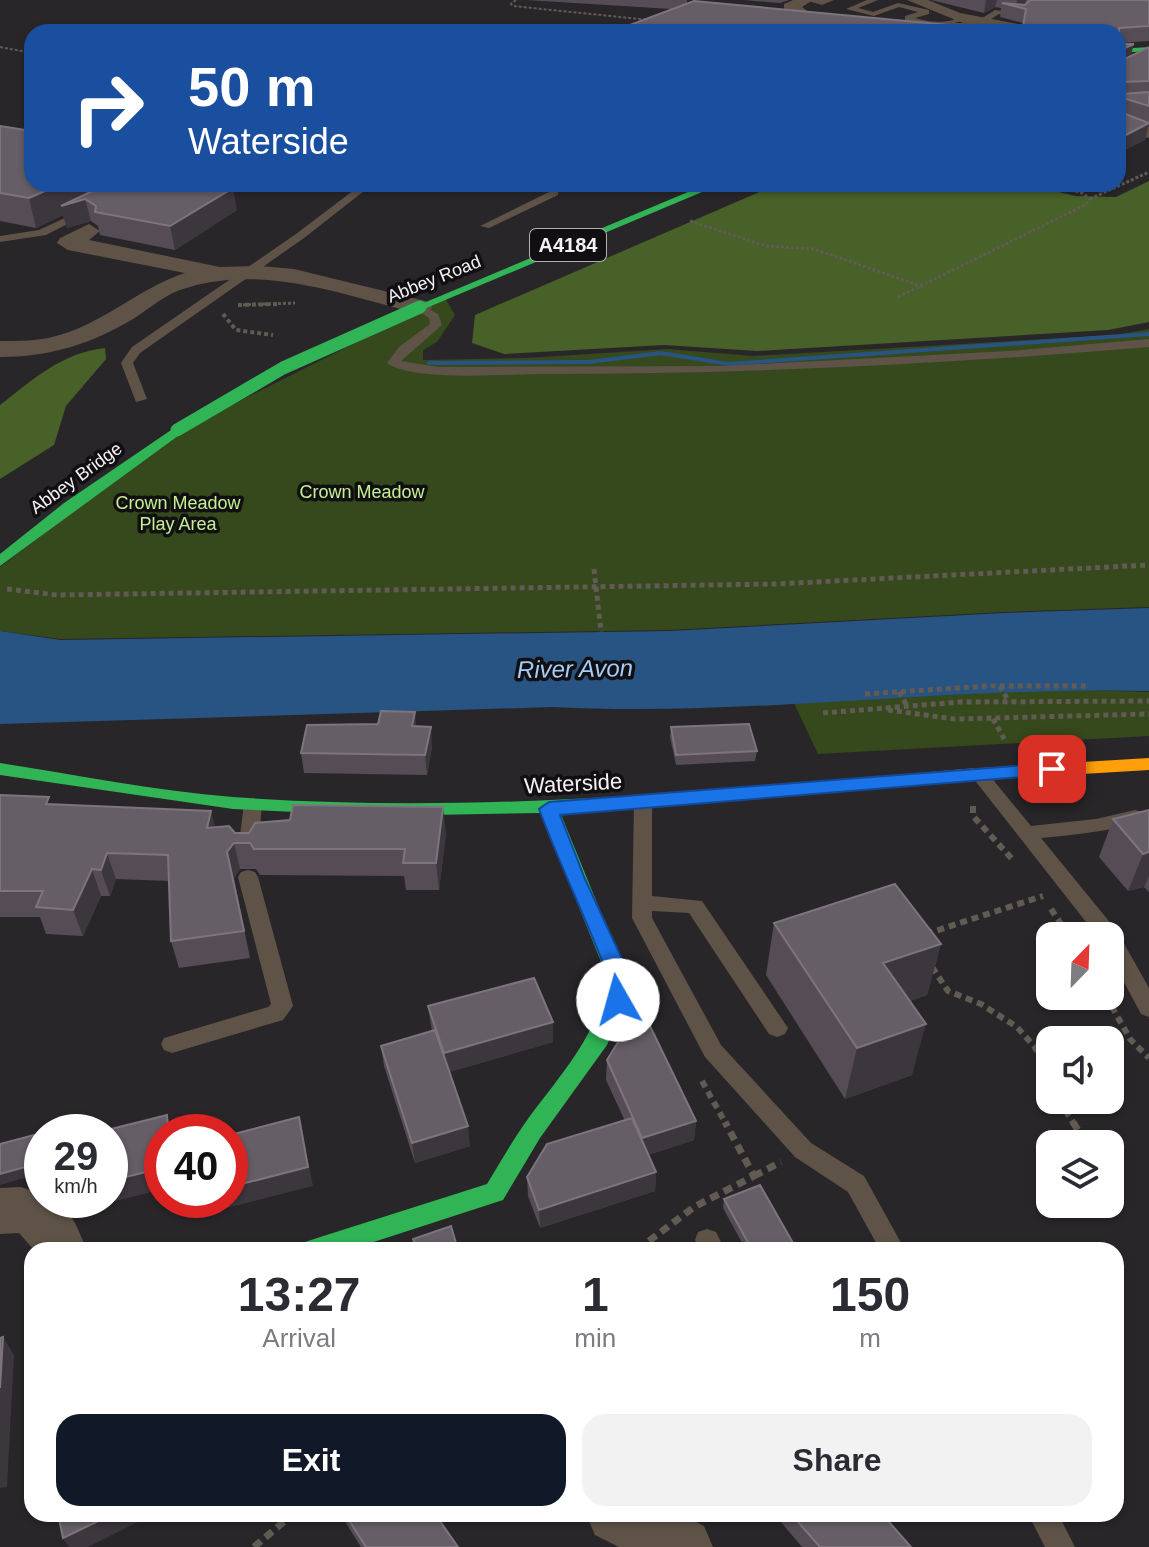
<!DOCTYPE html>
<style>
:root{--surface:#fff;--page:#f2f2f3;--text:#2b2b33;--muted:#7c7c81;--accent:#111827}
body{margin:0;font-family:Helvetica,sans-serif;background:var(--page);color:var(--text);height:100vh;display:flex;flex-direction:column;font-size:30px;white-space:nowrap}
*{box-sizing:border-box;margin:0}
p{font-size:26px;color:var(--muted)}
.icon{flex:none;width:44px;height:44px;fill:none;stroke:currentColor;stroke-width:2;stroke-linecap:round;stroke-linejoin:round}
.map{position:relative;flex:1;overflow:hidden}
.details{position:absolute;left:24px;top:1242px;width:1100px;height:280px;display:flex;flex-direction:column;background:var(--surface);border-radius:24px;box-shadow:0 2px 6px #0004}
.details>*{flex:none}
.banner{position:absolute;left:24px;top:24px;width:1102px;height:168px;border-radius:24px;box-shadow:0 2px 6px #0004;background:#1a4fa0;color:#fff;overflow:hidden}
.needle{width:52px;rotate:23deg}
.fabs{position:absolute;left:1036px;top:922px;display:grid;gap:16px}
.fabs a{display:grid;place-items:center;width:88px;height:88px;border-radius:16px;background:var(--surface);box-shadow:0 2px 6px #0004;font-size:40px}
.speed{position:absolute;left:24px;top:1114px;display:flex;gap:16px;font-size:40px;font-weight:700;text-align:center}
.speed>*{display:grid;place-content:center;width:104px;height:104px;border-radius:50%;background:var(--surface);box-shadow:0 2px 6px #0004;line-height:1}
.speed small{font-size:20px;font-weight:400}
.speed .limit{border:12px solid #d22;background:#fff;color:#111}
.pin{position:absolute;display:grid;place-items:center;width:68px;height:68px;color:#fff;margin:-34px;border-radius:16px;box-shadow:0 4px 12px #0006}
.me{position:absolute;width:88px;margin:-44px;rotate:353deg;stroke-linejoin:round;filter:drop-shadow(0 0 6px #0008)}
.turn{display:flex;align-items:center;gap:28px;height:168px;padding:0 32px;font-size:36px}
.turn .icon{width:104px;height:104px;stroke-width:2.5}
.turn b{display:block;font-size:56px;line-height:68px}
.eta{display:flex;justify-content:space-evenly;align-items:center;height:136px;text-align:center}
.eta b{font-size:48px;font-weight:800;line-height:56px}
.button{display:flex;gap:16px;margin-top:auto;padding:16px 32px}
.button a{flex:1;height:92px;border-radius:24px;background:var(--accent);color:#fff;font-size:32px;font-weight:800;line-height:92px;text-align:center}
.button a+a{background:var(--page);color:var(--text)}
.map>svg:first-child{display:block}
</style>
<div class="map">
<svg width="1149" height="1547" viewBox="0 0 1149 1547">
<rect width="100%" height="100%" fill="#29262a"/>
<path fill="#35491d" d="M445 298 455 315 437 342 423 350V360L526 358 667 349 753 356 1116 335 1149 329V607L1004 612 669 630 60 639 0 631V567L180 431Z
M1058 689 1149 692V736L818 754 794 703Z"/>
<path fill="#476128" d="M1149 181V322L1108 330 757 351 664 345 504 354 472 343 475 315 778 184H1023L1076 196 1116 197Z
M105 348 106 359 66 406 54 445 0 479V405C34 379 61 353 105 348Z"/>
<path fill="#275483" d="M1149 608V691C950 686 752 717 553 707L0 724V631L60 640 670 631 1004 613Z"/>
<g fill="none" stroke-linecap="round" stroke-linejoin="round">
<path fill="#275483" fill-rule="evenodd" d="M1149 332V336L728 366 661 355 589 364 429 365 426 363 429 361 589 360 661 351 728 362Z"/>
<path stroke="#625b54" stroke-width="2" stroke-dasharray="3 2" stroke-linecap="butt" d="M516 0 511 4 513 6 649 20
M0 47 32 53"/>
<path stroke="#625b54" stroke-width="3" stroke-dasharray="3 2" stroke-linecap="butt" d="M1090 199 1149 172
M690 221 766 246 814 249 921 286
M898 297 1085 205 1090 199 1082 193 1054 184
M238 305 295 303"/>
<path stroke="#625b54" stroke-width="4" stroke-dasharray="4 3" stroke-linecap="butt" d="M238 305 279 304
M223 314 236 330 273 335"/>
<path stroke="#625b54" stroke-width="5" stroke-dasharray="5 4" stroke-linecap="butt" d="M594 569 601 632
M7 589 57 595 776 584 1149 565
M1000 686 1009 702
M899 692 907 706 904 700
M865 694 988 686H1087
M888 710 955 719 1149 714
M823 713 960 702 1149 701
M993 719 1006 742"/>
<path stroke="#625b54" stroke-width="6" stroke-dasharray="7 5" stroke-linecap="butt" d="M973 806V816L1013 860
M1051 909 1069 936
M926 934 1043 896
M932 967 948 991 981 1004 1017 1027 1034 1046 1050 1075
M1106 996 1130 1039 1149 1058
M702 1081 726 1124
M1059 1100 1074 1124"/>
<path stroke="#625b54" stroke-width="7" stroke-dasharray="9 6" stroke-linecap="butt" d="M1073 1122 1086 1144
M754 1176 781 1162
M637 1250 694 1207 754 1176 725 1122
M254 1547 293 1514"/>
<path fill="#5f5348" fill-rule="evenodd" d="M805 0H834L822 5Z
M867 0H878L858 8 873 12 898 3 929 10V14L915 18C928 22 940 23 954 20L952 17 956 15 962 21 939 27 905 20V16L918 12 899 7 874 16 846 9Z
M995 10 1016 13 1022 10 1026 12 1017 17 999 14 983 24 976 22Z
M362 184H373L304 238 140 353 133 363 147 399 136 402 121 363 132 347 296 234Z
M549 184H559L558 195 489 228 480 226 549 192Z
M80 211 89 213 46 235 0 242V236L39 230Z
M420 304 438 314 442 325 401 361 438 367 722 366 1009 351 1149 339V347C947 364 745 374 543 374 508 374 413 382 387 363L399 347 430 324 429 318 414 307Z
M979 768 985 770 1031 826 1096 819 1135 810 1142 812 1144 817 1142 822C1109 831 1075 835 1041 838L1117 931 1149 988V1017L1141 1014 1110 956V936H1097L973 778 970 774 973 770Z
M643 797 652 803V896L702 901 788 1028 785 1034 777 1037 769 1034 689 913 652 911V918L721 1045 811 1143 864 1176 905 1250H880L848 1192 795 1157 705 1057 632 918 634 803Z
M253 798 262 804 258 851 255 856H241L238 851 244 804Z
M248 870 255 872 258 877 293 1006 283 1020 172 1053 164 1050 161 1044 164 1038 268 1007 271 1004 238 877 241 872Z
M707 1229 716 1232 725 1250H700L695 1240 698 1232Z
M1028 1514H1058L1075 1547H1045Z"/>
<path fill="#5f5348" fill-rule="evenodd" d="M793 0H813L802 7 810 13 808 16H796L784 10V4Z
M907 0H928L960 13 1033 27 1041 32 943 31 937 29V23H963Z
M1118 115 1149 126V138L1118 127Z
M89 224 100 231 89 240 220 267 260 266 294 269 429 302 432 307 429 312 420 314C343 295 259 262 180 290 163 296 149 309 133 319 91 344 50 357 0 357V341C19 341 38 341 56 336 103 324 139 288 185 273L68 250 57 243 60 238Z
M21 1187 42 1194V1200C70 1200 77 1228 87 1250H34L19 1233 0 1234V1188Z
M586 1514H681L704 1526 713 1547H619L595 1535Z"/>
<path fill="#30b455" fill-rule="evenodd" d="M1149 47V51L1118 53V49Z
M707 184H721L424 309 414 307Z
M177 426 184 430 182 433 0 566V554L64 503Z
M0 763C78 775 155 791 233 797 425 811 616 799 807 783L816 789 807 795 560 812 628 979 618 1020 607 1045 540 1138 503 1200 349 1250H302L305 1242 314 1239 487 1184C501 1161 514 1138 530 1116 563 1072 597 1035 608 979L541 813 377 816 233 809 0 775Z"/>
<path fill="#ff9f0a" fill-rule="evenodd" d="M1149 758V770L965 781 807 795 798 789 807 783 965 769Z"/>
<path stroke="#30b455" stroke-width="13" d="M177 430 283 368 420 307"/>
</g>
<path fill="#554c56" d="M526 0H687V4L992 32H618L619 29 671 9Z
M744 0H789L780 3Z
M931 0H1149V41L1120 43 1131 56 1149 47V124L1145 140 1118 153V32L1023 23 1000 17 1001 8 995 7 984 13Z
M0 126 32 184 237 210 175 250 100 235 98 226 91 221 67 228 63 215 36 228 0 221Z
M416 726 432 747 427 775 304 773 301 753Z
M671 727 757 751 755 761 676 765 670 737Z
M0 795 51 804 215 827 235 833H446L439 890H406L404 876 260 875 256 869H240L234 878 250 958 179 968 171 941 169 881 116 879 110 896H101L83 936 46 934 40 917H0Z
M1149 810V892L1144 887 1128 891 1099 857 1113 819Z
M774 923 941 944 927 995 910 1001 912 1075 845 1099 766 975Z
M428 1006 553 1022V1042L449 1072 470 1146 415 1163 384 1066 381 1046 432 1031Z
M607 1060 696 1121 694 1140 648 1155 656 1172 655 1191 540 1228 528 1196 527 1177 625 1121 606 1080Z
M167 1115 172 1132H162V1189L71 1212 56 1200H110Z
M724 1199 797 1250H746L723 1208Z
M340 1514H435L458 1547H361Z
M774 1514H882L911 1547H802Z"/>
<path fill="#3c363d" d="M986 0H997L995 7 984 13Z
M1017 0H1026L1025 5 1016 6Z
M1134 44 1130 59 1118 65 1120 50Z
M1149 123 1145 140 1118 153V139Z
M61 184H121L85 199 91 221 67 228 63 215 36 228 29 198Z
M233 188 237 210 175 250 170 226Z
M415 712 417 732 412 726Z
M431 727 432 747 427 775 425 755Z
M443 807 446 833 439 890 436 863Z
M211 811 218 837 207 828Z
M234 843 240 869 234 878 250 958 227 852Z
M1149 852V876L1144 887 1128 891 1143 854Z
M107 853 116 879 110 896 101 870Z
M92 869 101 896 83 936 73 910Z
M941 944 927 995 871 1015 883 963Z
M553 1022V1042L446 1073 444 1053Z
M926 1024 912 1075 845 1099 857 1048Z
M167 1115 172 1132H168Z
M299 1117 313 1186 192 1217 186 1200H230V1187Z
M696 1121 694 1140 641 1157 642 1138Z
M468 1126 470 1146 415 1163 412 1143Z
M34 1135 38 1144 41 1173 0 1185V1174Z
M162 1168V1189L71 1212 66 1200H110V1181Z
M656 1172 655 1191 540 1228 539 1210Z
M3 1337 14 1355 7 1487 0 1488V1388Z
M113 1514H154L88 1547H69L63 1538Z"/>
<path fill="#665e67" stroke="#7d757d" stroke-width="2" d="M1030 0H1149V26L1119 28 1120 44H1134L1120 50 1121 61 1149 47V81L1122 82 1119 91 1122 94 1149 92V106L1120 97V112L1149 123 1118 139V32H1022L1026 9 1002 3 1025 5Z
M694 1 992 29 985 32H622L626 31 619 29Z
M0 126 32 131V184H61L29 198 0 193Z
M107 184H212L233 188 170 226 95 212 96 206 85 199 61 206Z
M381 711 415 712 412 726 431 727 425 755 301 753 307 725 378 724Z
M749 724 757 751 676 755 671 727Z
M0 795 49 797 46 804 211 811 207 828 229 826 235 833H249L255 823 290 820 293 805 443 807 436 863H403L405 849H254L250 843H234L227 852 244 931 171 941 168 855 107 853 101 870 92 869 73 910 36 907 43 891H0Z
M1149 810V852L1143 854 1113 819Z
M895 884 941 944 883 963 926 1024 857 1048 774 923Z
M534 978 553 1022 444 1053 428 1006Z
M650 1026 696 1121 642 1138 607 1060 623 1034Z
M435 1030 468 1126 412 1143 381 1046Z
M167 1115 168 1132H162V1168L110 1181V1132H99Z
M299 1117 308 1167 230 1187V1135Z
M632 1118 656 1172 539 1210 527 1177 547 1144Z
M34 1135 36 1164 0 1174V1144Z
M760 1185 797 1250H752L724 1199Z
M451 1226 458 1250H417L413 1239Z
M3 1337 0 1388V1338Z
M58 1514H113L63 1538Z
M345 1514H435L458 1547H366Z
M791 1514H882L911 1547H820Z"/>
<path fill="#1a73e8" stroke="#114b97" stroke-width="2" d="M1052 763 1058 765 1061 769 1058 774 560 815 585 879 623 961 629 979 625 1006 618 1008 610 1006C603 992 608 973 601 958 581 908 558 860 539 809L549 802Z"/>
<g text-anchor="middle" stroke-width="7" stroke-linejoin="round" paint-order="stroke">
<g font-size="18" fill="#f5f1f5" stroke="#110f12">
<text transform="translate(434 279) rotate(-22)" y="6">Abbey Road</text>
<text transform="translate(76 478) rotate(-36)" y="6">Abbey Bridge</text>
</g>
<g font-size="18" fill="#c3f092" stroke="#110f12">
<text x="362" y="498">Crown Meadow</text>
<text x="178" y="509">Crown Meadow<tspan x="178" dy="21">Play Area</tspan></text>
</g>
<rect fill="#110f12" stroke="#b1adb1" stroke-width="2" x="530" y="229" width="76" height="32" rx="6"/>
<g font-size="20" font-weight="bold" fill="#f5f1f5">
<text x="568" y="252">A4184</text>
</g>
<g font-size="22" fill="#f5f1f5" stroke="#110f12">
<text transform="translate(573 783) rotate(-3)" y="8">Waterside</text>
</g>
<g font-size="24" font-style="italic" fill="#a4ccfa" stroke="#110f12">
<text transform="translate(575 669) rotate(-1)" y="8">River Avon</text>
</g>
</g>
</svg>
<div class="fabs">
<a><svg class="needle" viewBox="-14 -14 28 28"><path d="M0-13l5 13h-10z" fill="#e53935"/><path d="M0 13l5-13h-10z" fill="#7c7c81"/></svg></a>
<a><svg class="icon" aria-label="sound" viewBox="0 0 24 24"><path d="M4 9h4l5-4v14l-5-4H4zM17 9q2 3 0 6"/></svg></a>
<a><svg class="icon" aria-label="layers" viewBox="0 0 24 24"><path d="M12 4l9 5-9 5-9-5zM3 14l9 5 9-5"/></svg></a>
</div>
<div class="speed"><div>29<small>km/h</small></div><div class="limit">40</div></div>
<div class="pin" style="left:1052px;top:769px;background:#d93025"><svg class="icon" aria-label="arrive" viewBox="0 0 24 24"><path d="M6 21V4h12l-3 4 3 4H6"/></svg></div>
<svg class="me" style="left:618px;top:1000px" viewBox="-20 -20 40 40"><circle r="19" fill="#fff"/><path d="M0-13L10 11 0 6-10 11z" fill="#1a73e8"/></svg>
<div class="banner">
<div class="turn"><svg class="icon" aria-label="right" viewBox="0 0 24 24"><path d="M7 20v-9h11M14 6l5 5-5 5"/></svg><div><b>50 m</b>Waterside</div></div>
</div>
<section class="details">
<div class="eta">
<div><b>13:27</b><p>Arrival</p></div>
<div><b>1</b><p>min</p></div>
<div><b>150</b><p>m</p></div>
</div>
<div class="button"><a>Exit</a><a>Share</a></div>
</section>
</div>
